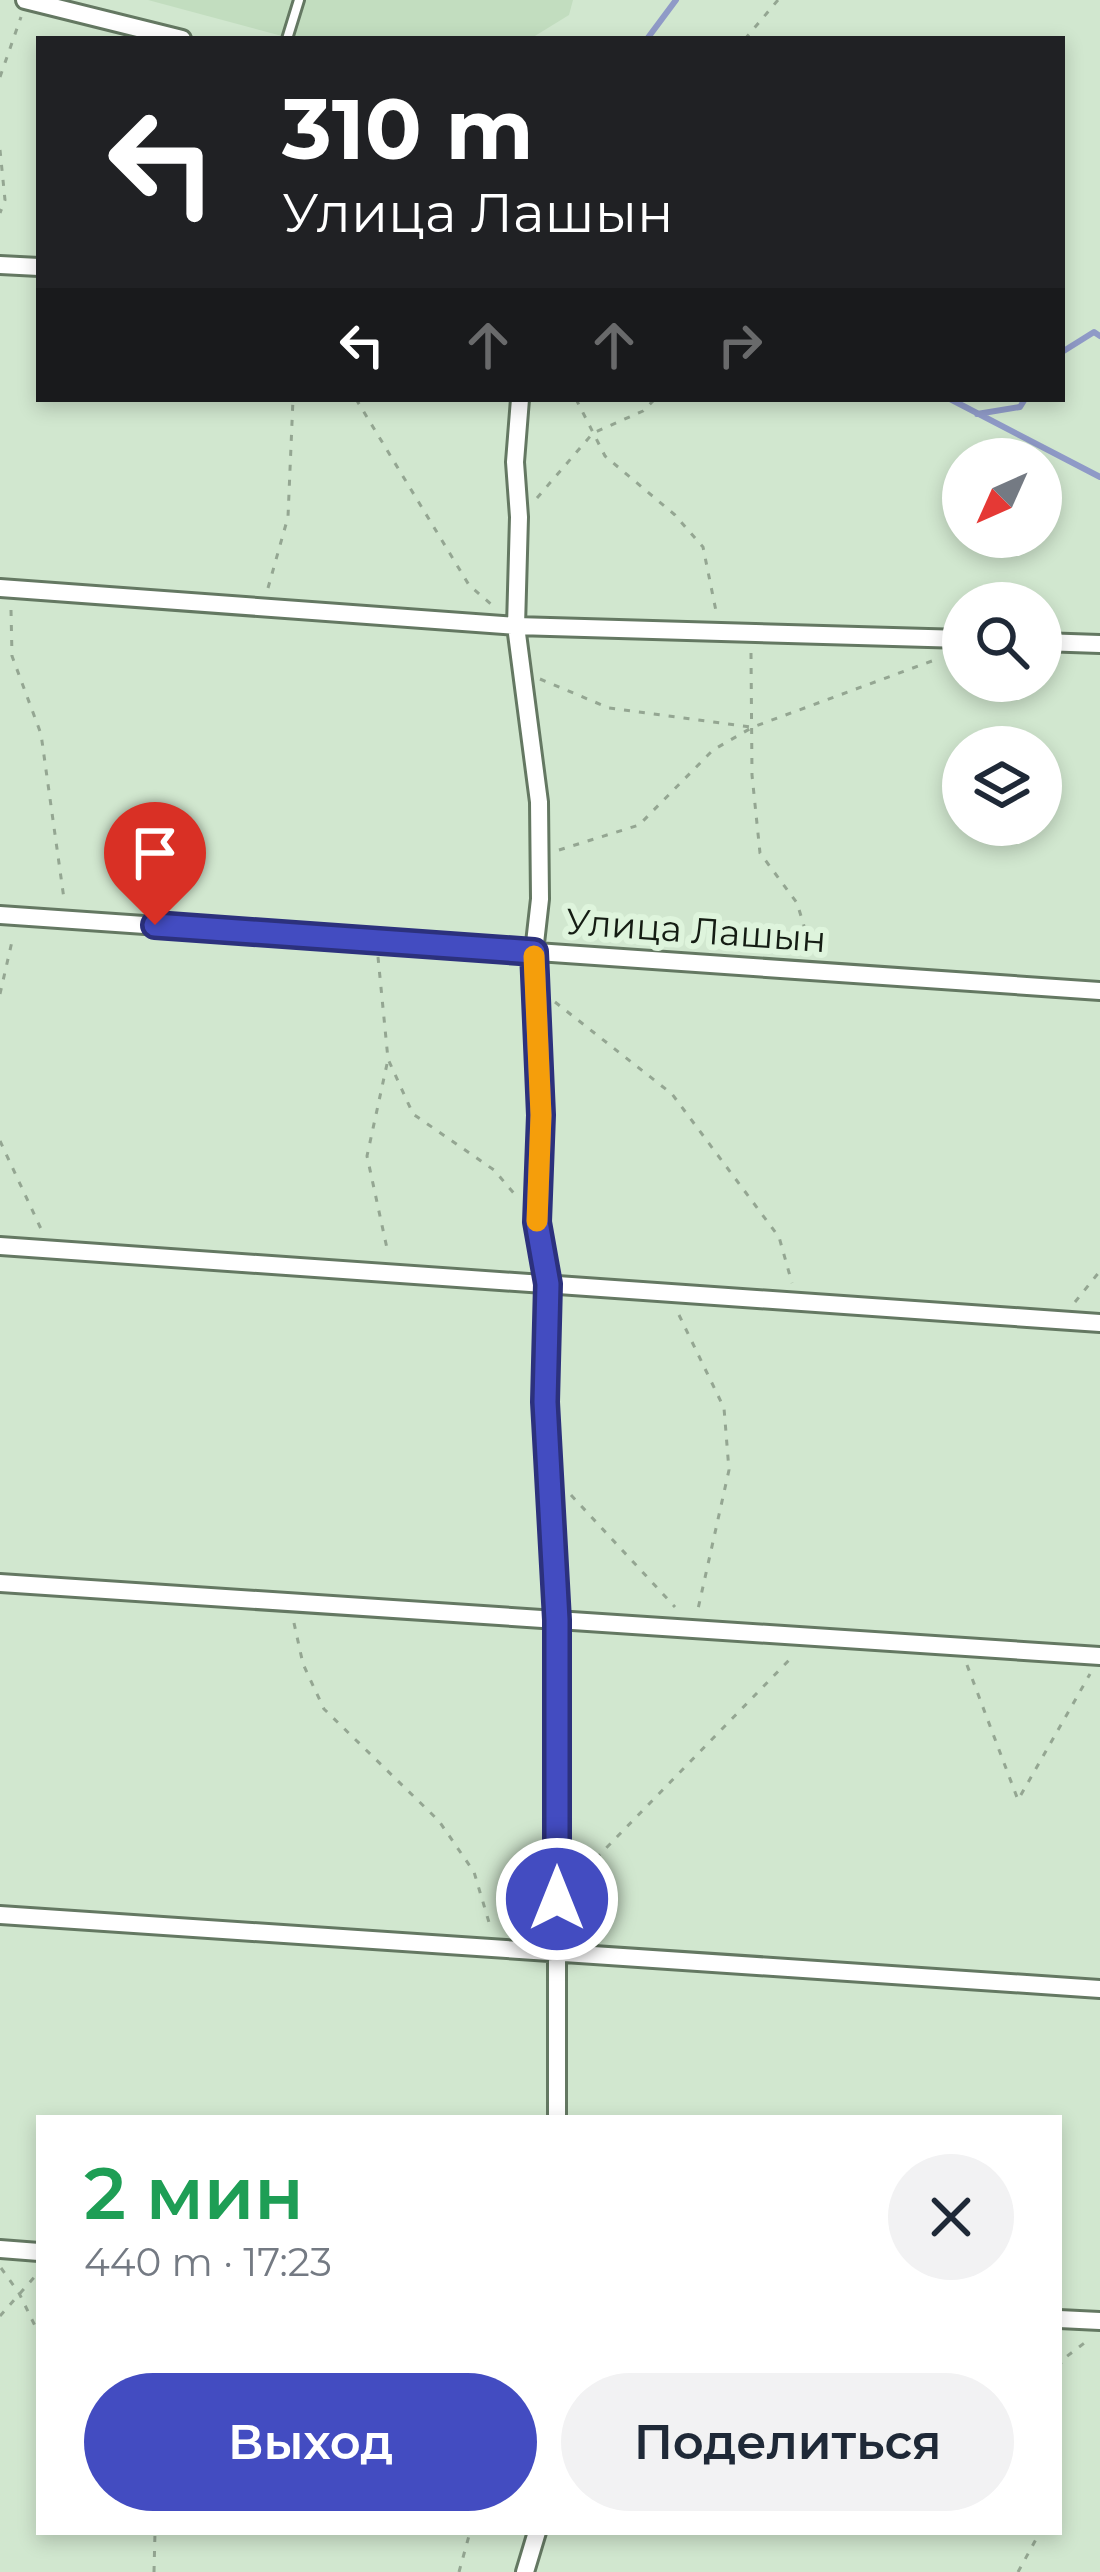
<!DOCTYPE html>
<html lang="ru">
<meta charset="utf-8">
<style>
:root{--surface:#fff;--page:#f2f2f3;--text:#1f2937;--muted:#747a83;--accent:#434cc1}
body{margin:0;font-family:Montserrat,sans-serif;background:var(--page);color:var(--text);height:100vh;display:flex;flex-direction:column;font-size:45px;white-space:nowrap}
*{box-sizing:border-box;margin:0}
p{font-size:39px;color:var(--muted)}
.icon{flex:none;width:66px;height:66px;fill:none;stroke:currentColor;stroke-width:2;stroke-linecap:round;stroke-linejoin:round}
.map{position:relative;flex:1;overflow:hidden}
.details{position:absolute;left:36px;top:2115px;width:1026px;height:420px;display:flex;flex-direction:column;background:var(--surface);border-radius:0px;box-shadow:0 6px 18px #0003}
.details>*{flex:none}
.guide{position:absolute;left:36px;top:36px;width:1029px;height:366px;border-radius:0px;box-shadow:0 6px 18px #0003;background:#202124;color:#fff;overflow:hidden}
.needle{width:78px;rotate:225deg}
.buttons{position:absolute;left:942px;top:438px;display:grid;gap:24px}
.buttons a{display:grid;place-items:center;width:120px;height:120px;border-radius:50%;background:var(--surface);box-shadow:0 6px 18px #0003;font-size:60px}
.pin{position:absolute;display:grid;place-items:center;width:102px;height:102px;color:#fff;margin:-123px -51px;border-radius:50% 50% 50% 0;rotate:-45deg;box-shadow:0 0 12px #0007}
.pin .icon{rotate:45deg}
.me{position:absolute;width:132px;margin:-66px;rotate:0deg;stroke-linejoin:round;filter:drop-shadow(0 0 9px #0008)}
.turn{display:flex;align-items:center;gap:42px;height:252px;padding:0 48px;font-size:54px}
.turn .icon{width:156px;height:156px;stroke-width:2.5}
.turn b{display:block;font-size:84px;line-height:102px}
.lanes{display:flex;align-items:center;height:114px;padding:0 48px;background:#0003;justify-content:center;gap:60px;direction:ltr}
.lanes .off{opacity:.35}
.round{display:grid;place-items:center;flex:none;width:126px;height:126px;border-radius:63px;background:var(--page)}
.headline{display:flex;align-items:center;justify-content:space-between;height:204px;padding:0 48px}
h1{font-size:72px;font-weight:600;line-height:90px;color:#1e9e55}
.primary-button{display:flex;gap:24px;margin-top:auto;padding:24px 48px}
.primary-button a{flex:1;height:138px;border-radius:72px;background:var(--accent);color:#fff;font-size:48px;font-weight:600;line-height:138px;text-align:center}
.primary-button a+a{background:var(--page);color:var(--text)}
.map>svg:first-child{display:block}
</style>
<div class="map">
<svg width="1100" height="2572" viewBox="0 0 1100 2572">
<rect width="100%" height="100%" fill="#d1e7cf"/>
<path fill="#c2ddbf" d="M148 0H573L569 15 530 39H293Z"/>
<g fill="none" stroke-linecap="round" stroke-linejoin="round">
<path stroke="#8f9ac7" stroke-width="6" d="M647 39 676 0
M1062 352 1094 332 1100 336
M950 399 1100 477
M977 414 1020 407 1025 399"/>
<g stroke="#647862" stroke-width="14">
<path id="service" d="M287 39 299 0"/>
</g>
<g stroke="#647862" stroke-width="22">
<path id="minor" d="M25 0 182 39
M0 265 39 267
M520 399 515 462 519 517 516 626 539 802 540 899 534 952 541 1115 537 1221 549 1284 545 1402 557 1620V2118
M0 588 516 626 963 639
M1041 642 1100 644
M0 915 1100 991
M0 1246 1100 1323
M0 1583 1100 1656
M0 1915 1100 1989
M0 2249 39 2252
M1059 2319 1100 2321
M525 2572 537 2532"/>
</g>
<path stroke="#94a692" stroke-width="3" stroke-dasharray="6 9" stroke-linecap="butt" d="M745 39 778 0
M0 77 21 17
M0 150 5 200 0 213
M356 399 469 585 492 605
M576 399 605 456 675 515 703 547 716 611
M537 498 593 433 643 411 655 399
M268 588 288 517 293 399
M11 610 12 656 41 734 64 899
M751 653 752 775 760 853 797 903 812 952
M540 679 609 708 751 727
M559 850 639 825 713 750 753 727 940 658
M378 957 388 1059 413 1114 494 1170 517 1197
M0 994 13 937
M555 1002 672 1094 779 1237 792 1283
M387 1064 367 1156 388 1253
M0 1141 42 1231
M1075 1302 1100 1271
M679 1315 724 1408 729 1470 698 1609
M571 1495 675 1607
M294 1623 303 1664 324 1709 439 1821 474 1872 491 1929
M967 1665 1018 1800 1090 1674
M575 1880 794 1655
M1 2268 19 2293 39 2334
M0 2316 38 2273
M1059 2368 1062 2360 1087 2341
M154 2572 155 2532
M459 2572 470 2532
M1018 2572 1040 2532"/>
<use href="#service" stroke="#fff" stroke-width="8"/>
<use href="#minor" stroke="#fff" stroke-width="16"/>
</g>
<g fill="none" stroke-linecap="round" stroke-linejoin="round">
<g stroke="#2c317d" stroke-width="30">
<path id="route" d="M155 925 534 952 541 1115 537 1222 548 1284 545 1402 557 1620V1899"/>
</g>
<use href="#route" stroke="#434cc1" stroke-width="21"/>
<path stroke="#f59e0b" stroke-width="21" d="M534 956 541 1115 537 1221"/>
</g>
<g text-anchor="middle" stroke-width="12" stroke-linejoin="round" paint-order="stroke">
<g font-size="36" fill="#141c13" stroke="#def4dc">
<text transform="translate(696 930) rotate(4)" y="13">Улица Лашын</text>
</g>
</g>
</svg>
<div class="buttons">
<a><svg class="needle" viewBox="-14 -14 28 28"><path d="M0-13l5 13h-10z" fill="#e53935"/><path d="M0 13l5-13h-10z" fill="#747a83"/></svg></a>
<a><svg class="icon" aria-label="search" viewBox="0 0 24 24"><circle cx="10" cy="10" r="6"/><path d="M15 15l6 6"/></svg></a>
<a><svg class="icon" aria-label="layers" viewBox="0 0 24 24"><path d="M12 4l9 5-9 5-9-5zM3 14l9 5 9-5"/></svg></a>
</div>
<div class="pin" style="left:155px;top:925px;background:#d93025"><svg class="icon" aria-label="arrive" viewBox="0 0 24 24"><path d="M6 21V4h12l-3 4 3 4H6"/></svg></div>
<svg class="me" style="left:557px;top:1899px" viewBox="-20 -20 40 40"><circle r="17" fill="#434cc1" stroke="#fff" stroke-width="3"/><path d="M0-11L8 9 0 5-8 9z" fill="#fff"/></svg>
<div class="guide">
<div class="turn"><svg class="icon" aria-label="left" viewBox="0 0 24 24"><path d="M17 20v-9H6M10 6l-5 5 5 5"/></svg><div><b>310 m</b>Улица Лашын</div></div>
<div class="lanes"><svg class="icon" aria-label="left" viewBox="0 0 24 24"><path d="M17 20v-9H6M10 6l-5 5 5 5"/></svg><svg class="icon off" aria-label="ahead" viewBox="0 0 24 24"><path d="M12 20V5M6 11l6-6 6 6"/></svg><svg class="icon off" aria-label="ahead" viewBox="0 0 24 24"><path d="M12 20V5M6 11l6-6 6 6"/></svg><svg class="icon off" aria-label="right" viewBox="0 0 24 24"><path d="M7 20v-9h11M14 6l5 5-5 5"/></svg></div>
</div>
<section class="details">
<div class="headline"><div><h1>2 мин</h1><p>440 m · 17:23</p></div><a class="round"><svg class="icon" aria-label="close" viewBox="0 0 24 24"><path d="M6 6l12 12M18 6L6 18"/></svg></a></div>
<div class="primary-button"><a>Выход</a><a>Поделиться</a></div>
</section>
</div>
